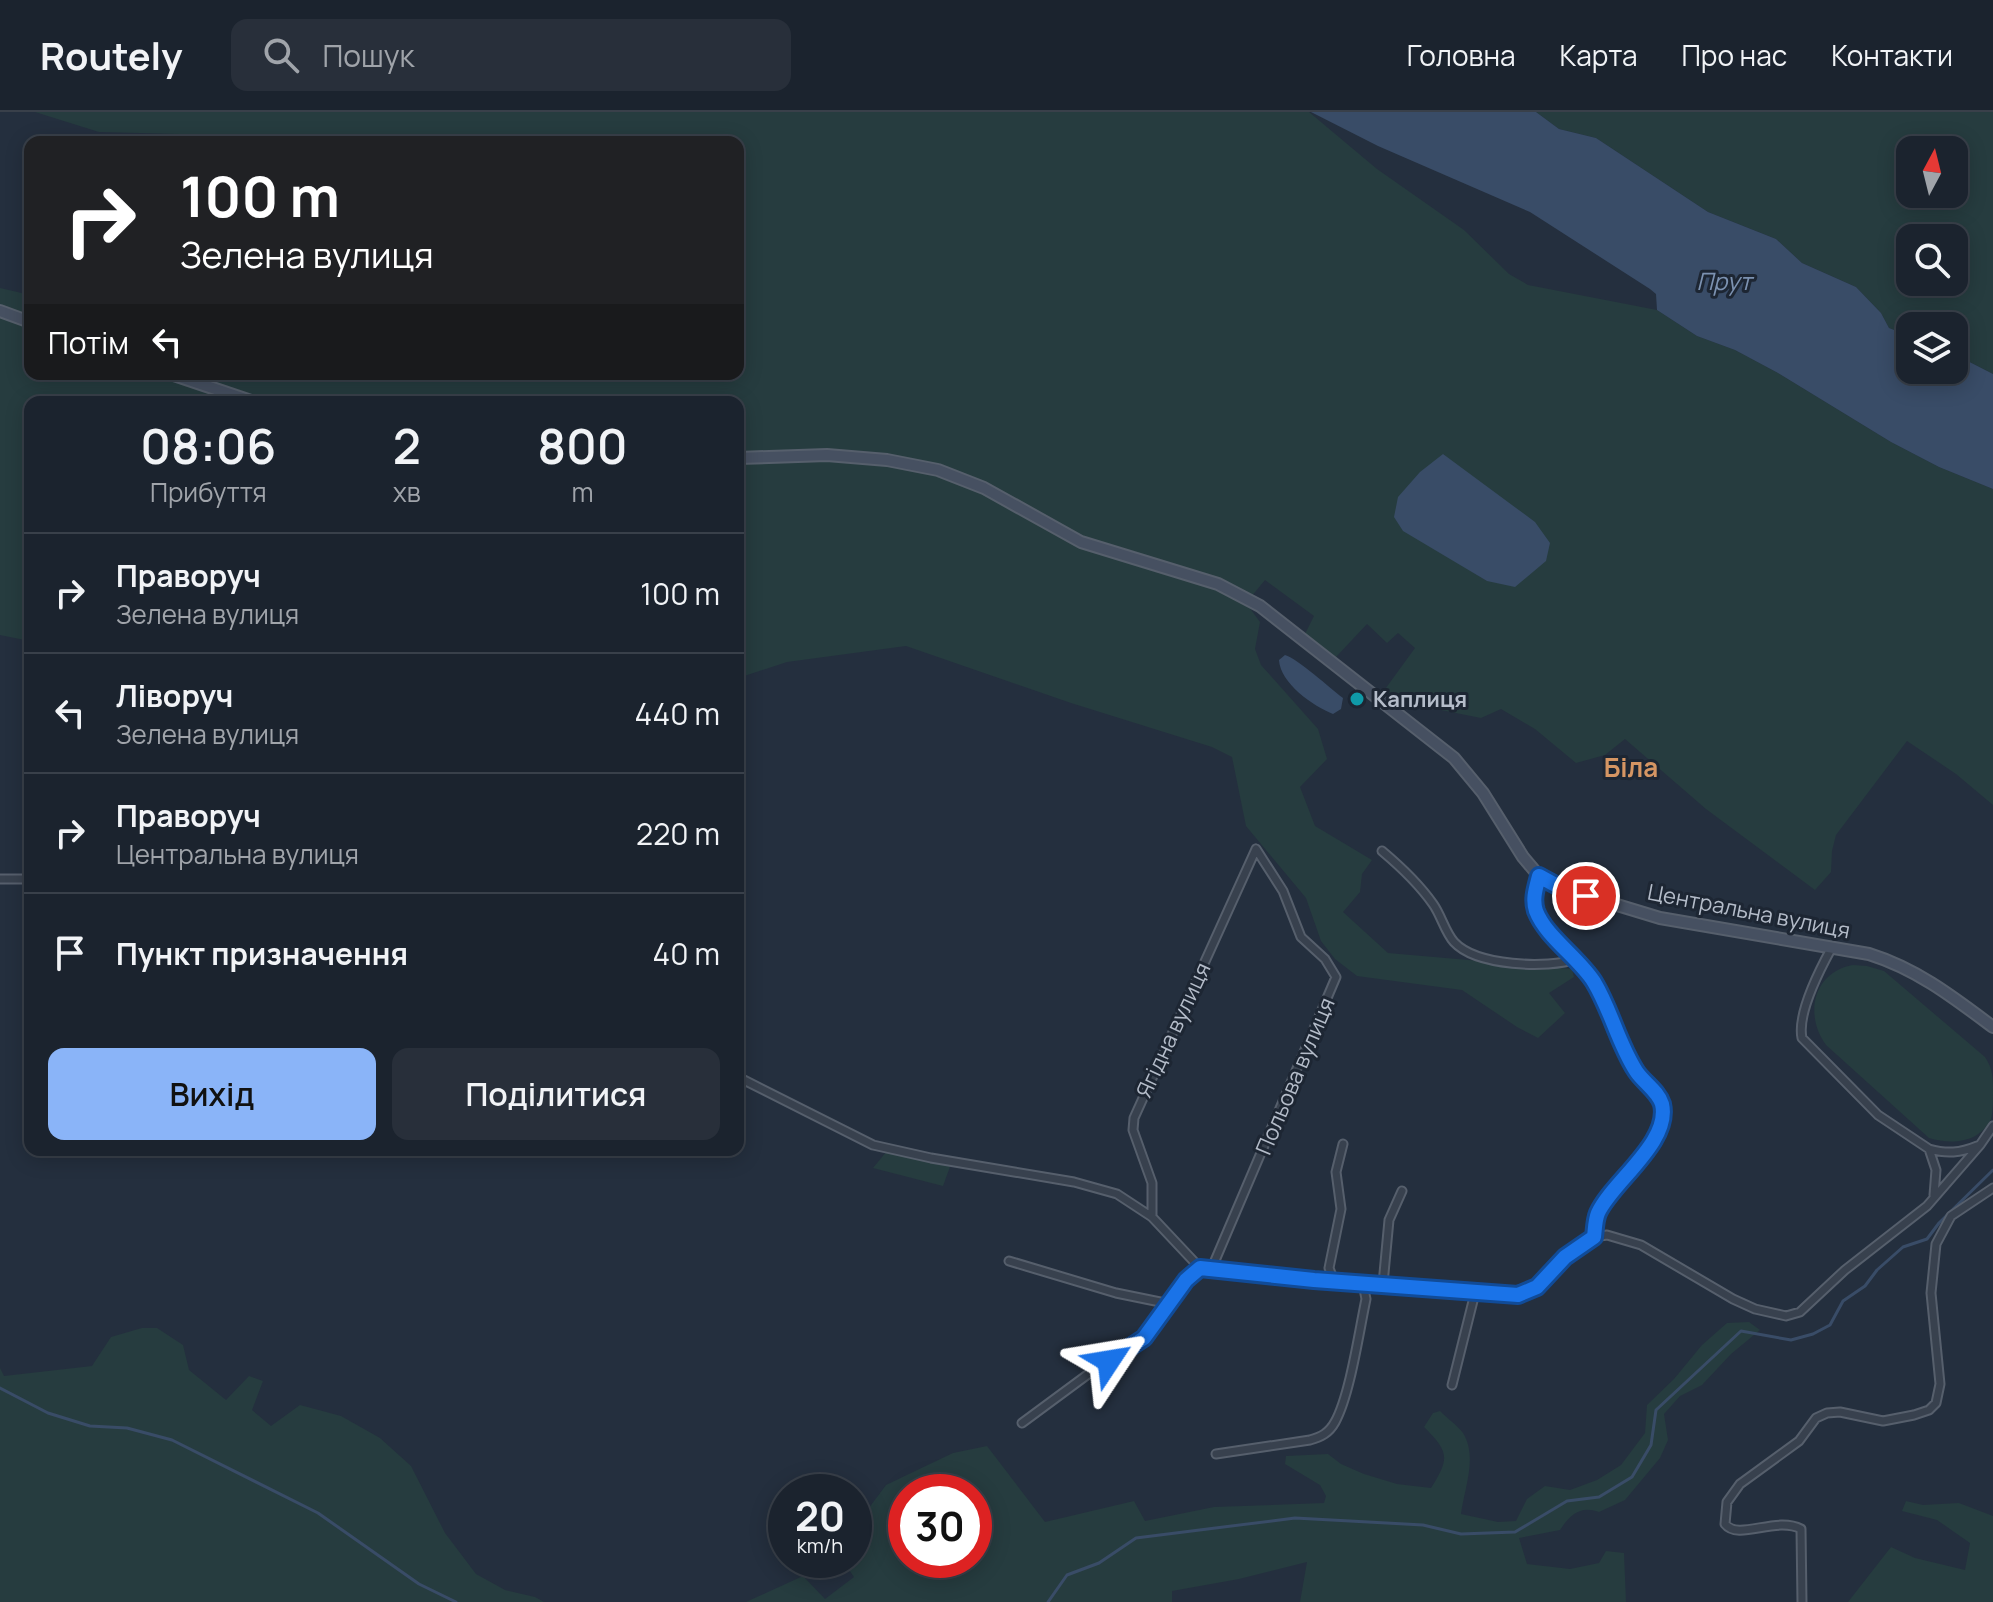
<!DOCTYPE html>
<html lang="uk">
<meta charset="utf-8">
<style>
:root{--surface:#1b232e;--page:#282f3a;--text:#f1f3f6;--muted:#a0a4aa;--line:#39404a;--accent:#8ab4f8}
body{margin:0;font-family:Manrope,sans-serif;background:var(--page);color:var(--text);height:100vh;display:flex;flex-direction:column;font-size:30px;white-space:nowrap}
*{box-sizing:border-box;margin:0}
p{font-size:26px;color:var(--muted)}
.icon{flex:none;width:44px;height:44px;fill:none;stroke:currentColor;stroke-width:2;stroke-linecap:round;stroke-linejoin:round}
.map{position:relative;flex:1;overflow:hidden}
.drawer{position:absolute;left:24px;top:284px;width:720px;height:760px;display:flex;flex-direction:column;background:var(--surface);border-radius:16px;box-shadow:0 4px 20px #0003,0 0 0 2px var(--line)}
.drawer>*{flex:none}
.hud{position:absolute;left:24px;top:24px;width:720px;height:244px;border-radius:16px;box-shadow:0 4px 20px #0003,0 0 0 2px var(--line);background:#202124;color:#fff;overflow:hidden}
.needle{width:52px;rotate:7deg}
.controls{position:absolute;left:1896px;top:24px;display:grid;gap:16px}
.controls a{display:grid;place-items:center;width:72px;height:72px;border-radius:16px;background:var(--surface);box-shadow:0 4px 20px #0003,0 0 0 2px var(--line);font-size:40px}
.speed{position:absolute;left:768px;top:1362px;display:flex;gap:16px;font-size:40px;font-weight:700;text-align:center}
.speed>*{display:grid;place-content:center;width:104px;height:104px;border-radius:50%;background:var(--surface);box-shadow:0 4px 20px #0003,0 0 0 2px var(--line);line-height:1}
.speed small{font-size:20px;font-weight:400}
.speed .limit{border:12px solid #d22;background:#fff;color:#111}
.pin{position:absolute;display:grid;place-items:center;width:68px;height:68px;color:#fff;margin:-34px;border:4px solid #fff;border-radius:50%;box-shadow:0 2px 8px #0007}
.me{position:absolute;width:88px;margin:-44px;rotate:57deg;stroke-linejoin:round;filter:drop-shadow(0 0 6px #0008)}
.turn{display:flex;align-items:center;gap:28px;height:168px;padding:0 24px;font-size:36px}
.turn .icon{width:104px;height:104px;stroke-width:2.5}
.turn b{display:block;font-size:56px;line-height:68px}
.then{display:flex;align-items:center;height:76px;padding:0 24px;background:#0003;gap:16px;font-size:30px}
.eta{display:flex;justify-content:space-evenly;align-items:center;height:136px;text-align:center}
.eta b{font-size:48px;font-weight:600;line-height:56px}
.primary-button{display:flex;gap:16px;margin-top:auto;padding:16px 24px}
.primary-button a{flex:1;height:92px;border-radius:16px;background:var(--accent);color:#111;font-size:32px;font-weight:600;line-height:92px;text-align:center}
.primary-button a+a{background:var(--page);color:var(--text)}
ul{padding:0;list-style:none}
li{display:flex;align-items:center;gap:24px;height:120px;padding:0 24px;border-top:2px solid var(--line)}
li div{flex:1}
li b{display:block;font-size:30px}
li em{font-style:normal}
header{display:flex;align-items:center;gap:48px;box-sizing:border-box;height:112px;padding:0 40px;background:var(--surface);border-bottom:2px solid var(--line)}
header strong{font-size:38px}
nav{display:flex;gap:44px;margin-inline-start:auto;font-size:28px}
.search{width:560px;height:72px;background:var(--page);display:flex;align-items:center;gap:20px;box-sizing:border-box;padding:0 28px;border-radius:16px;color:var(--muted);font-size:30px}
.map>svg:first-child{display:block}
</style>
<header>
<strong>Routely</strong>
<div class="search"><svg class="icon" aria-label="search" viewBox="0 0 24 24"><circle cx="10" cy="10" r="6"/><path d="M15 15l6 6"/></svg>Пошук</div>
<nav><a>Головна</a><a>Карта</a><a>Про нас</a><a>Контакти</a></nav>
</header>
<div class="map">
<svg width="1993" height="1490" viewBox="0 0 1993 1490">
<rect width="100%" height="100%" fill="#242f3e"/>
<path fill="#263c3f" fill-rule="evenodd" d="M35 0H1309L1377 57 1464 118 1509 162 1528 173 1657 198 1697 224 1735 238 1778 261 1891 330 1939 355 1993 377V693L1956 662 1907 629 1836 723 1832 739 1831 760 1815 778 1706 697 1625 627 1605 643 1576 651 1535 617 1501 597 1481 606 1441 598 1413 581 1399 593 1383 580 1415 536 1398 521 1387 531 1367 512 1336 545 1305 522 1314 504 1265 468 1246 491 1260 510 1255 537 1261 553 1318 617 1327 647 1300 675 1315 714 1372 748 1362 762 1360 780 1343 800 1388 841 1572 857 1574 865 1549 881 1565 901 1538 926 1517 915 1462 878 1357 864 1335 847 1321 829 1306 786 1246 714 1232 645 1212 635 1071 591 906 534 787 550 738 566V290H30V529L0 523V176L30 183V262H738V30H265L219 23 99 20ZM1444 342 1487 469 1450 446Z
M1536 0H1993V262L1954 242V214H1910V224L1889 216 1881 201 1856 175 1802 151 1776 127 1708 100 1596 26 1559 17ZM1910 38H1954V82H1910ZM1910 126H1954V170H1910Z
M1853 853 1867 854 1884 859 1985 945C1993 957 1993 966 1993 981 1993 989 1993 1000 1991 1007 1979 1031 1952 1033 1929 1026L1826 933C1804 903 1813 860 1853 853Z
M887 1039 951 1052 943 1074 873 1056Z
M1749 1210 1760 1218 1731 1242 1702 1273 1680 1284 1664 1302 1668 1328 1660 1346 1625 1388 1599 1400C1580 1393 1570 1403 1560 1418L1519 1426 1527 1452 1570 1457 1599 1451 1606 1439 1624 1441 1626 1490H1300L1307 1450 1239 1467 1172 1479V1490H746L803 1464 825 1487 854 1465 842 1448H854V1416L886 1373 953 1341 987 1334 1045 1410 1134 1389 1145 1409 1214 1395 1324 1391 1326 1384 1320 1373 1285 1352 1286 1344 1328 1342 1341 1352 1364 1362 1397 1372 1431 1376C1450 1346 1449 1340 1424 1315L1433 1301 1440 1299C1447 1306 1457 1313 1463 1321 1478 1345 1464 1377 1461 1402L1498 1410 1516 1409 1527 1387 1545 1374 1570 1378 1597 1368 1621 1353 1645 1321 1647 1293 1674 1267 1702 1233 1727 1211ZM906 1380H974V1448H906Z
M142 1216H157L183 1233 189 1258 226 1288 249 1264 263 1269 252 1298 271 1314 300 1293 341 1304 380 1326 411 1354 445 1421 476 1462 505 1478 535 1485 544 1490H0V1256L4 1264 92 1254 111 1225Z
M1906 1389 1923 1393 1959 1391 1993 1404V1490H1848L1891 1435 1915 1446 1965 1458 1970 1431 1937 1408 1902 1399Z"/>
<path fill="#394c67" d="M1311 0H1536L1559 17 1596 26 1708 100 1776 127 1802 151 1856 175 1881 201 1889 216 1910 224V258H1954V242L1993 262V377L1939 355 1891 330 1778 261 1735 238 1697 224 1657 198 1656 182 1650 177 1530 100 1378 34Z
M1443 342 1535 410 1550 431 1546 449 1515 475 1487 469 1403 419 1394 405 1398 385 1420 360Z
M1285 543C1298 547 1330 576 1343 586L1341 597 1333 602C1313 594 1280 571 1279 548Z"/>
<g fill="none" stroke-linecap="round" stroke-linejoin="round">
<path stroke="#394c67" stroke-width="3" d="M0 1276 48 1301 90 1314 127 1316 172 1328 318 1401 419 1472 456 1490
M1048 1490 1067 1463 1099 1451 1136 1426 1295 1406 1423 1413 1461 1422 1515 1420 1567 1389 1599 1385 1632 1365 1651 1333 1656 1298 1741 1219 1791 1228 1813 1222 1830 1213 1843 1189 1865 1174 1877 1158 1903 1135 1927 1127 1939 1111 1993 1058"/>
<g stroke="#565f6c" stroke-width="11">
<path id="street" d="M1382 739C1401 755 1419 772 1433 792 1441 803 1445 820 1454 830 1476 854 1547 857 1577 847
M1539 764C1536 776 1532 787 1537 800 1547 825 1576 843 1592 866 1611 895 1618 934 1637 961 1644 971 1654 979 1661 989 1666 1038 1617 1061 1599 1100 1595 1107 1595 1117 1594 1125
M0 767H30
M1831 837C1819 859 1797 902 1802 926L1878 1003 1929 1037 1936 1058 1934 1083
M738 965 873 1033 931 1046 1074 1070 1117 1082 1152 1105 1200 1156 1314 1168 1518 1183 1537 1175 1577 1135 1594 1125 1607 1123 1641 1133 1733 1187 1755 1197 1786 1204 1800 1200 1845 1158 1927 1094 1980 1033 1993 1014
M1929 1037C1947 1042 1960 1041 1977 1034
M1152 1105V1071L1133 1018 1134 1006 1256 737
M1009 1149 1116 1181 1170 1192
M1211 1158 1336 865 1325 847 1301 825 1283 779 1256 737
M1339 1170 1332 1164 1329 1156 1341 1097 1336 1060 1343 1032
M1383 1172 1389 1108 1402 1079
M1452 1273 1475 1181
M1022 1311 1087 1263 1144 1226 1186 1168 1200 1156
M1216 1342 1310 1328C1321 1325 1329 1321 1335 1310 1350 1283 1359 1220 1366 1187L1363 1172
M1802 1490 1801 1417C1776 1404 1738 1429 1725 1412L1727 1390 1740 1372 1799 1329 1816 1306 1827 1301 1840 1300 1883 1309 1914 1303 1929 1298 1936 1291 1940 1272 1931 1181 1936 1132 1951 1104 1993 1076"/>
</g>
<g stroke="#565f6c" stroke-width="14">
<path id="secondary" d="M0 199 30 210
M171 262 254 290
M738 346 827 343 887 348 938 358 984 376 1081 430 1218 472 1260 494 1454 646 1483 681 1523 745 1539 764 1561 776 1660 806 1869 842C1917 857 1953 885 1993 915"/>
</g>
<use href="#street" stroke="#38414e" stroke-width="7"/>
<use href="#secondary" stroke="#465061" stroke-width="10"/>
</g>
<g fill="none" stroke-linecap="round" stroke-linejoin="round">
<g stroke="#114b97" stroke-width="20">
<path id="route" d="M1109 1249 1144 1226 1186 1168 1200 1156 1314 1168 1518 1183 1537 1175 1565 1145 1594 1125C1595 1117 1595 1108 1598 1101 1612 1070 1671 1030 1662 992 1658 979 1643 970 1636 959 1618 931 1611 898 1594 870 1579 846 1546 825 1536 799 1532 787 1536 776 1539 764L1561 776 1586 784"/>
</g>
<use href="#route" stroke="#1a73e8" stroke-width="14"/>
</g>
<circle fill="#0f9aa8" stroke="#1d2633" stroke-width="3" cx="1357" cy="587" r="8"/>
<g text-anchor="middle" stroke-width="6" stroke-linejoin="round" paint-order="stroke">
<g font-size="22" font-weight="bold" fill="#b4bcc9" stroke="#1d2633" text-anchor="start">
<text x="1373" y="595">Каплиця</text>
</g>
<g font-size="22" fill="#b4bcc9" stroke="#1d2633">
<text transform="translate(1749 799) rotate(11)" y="8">Центральна вулиця</text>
<text transform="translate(1173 918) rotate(-65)" y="8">Ягідна вулиця</text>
<text transform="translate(1295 964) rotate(-67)" y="8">Польова вулиця</text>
</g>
<g font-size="24" font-style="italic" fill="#7c92b1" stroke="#1d2633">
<text x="1724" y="178">Прут</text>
</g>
<g font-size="26" font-weight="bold" fill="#d59563" stroke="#1d2633">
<text x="1631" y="665">Біла</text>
</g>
</g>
</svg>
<div class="controls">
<a><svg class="needle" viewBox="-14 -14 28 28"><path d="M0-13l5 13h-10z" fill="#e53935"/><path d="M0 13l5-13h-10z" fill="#a0a4aa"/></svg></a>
<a><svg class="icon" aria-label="search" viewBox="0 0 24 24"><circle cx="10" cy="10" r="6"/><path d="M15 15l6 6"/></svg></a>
<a><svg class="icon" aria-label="layers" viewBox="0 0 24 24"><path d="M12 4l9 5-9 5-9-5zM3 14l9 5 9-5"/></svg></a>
</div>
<div class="speed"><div>20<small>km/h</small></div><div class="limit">30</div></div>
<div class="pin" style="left:1586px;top:784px;background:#d93025"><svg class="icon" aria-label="arrive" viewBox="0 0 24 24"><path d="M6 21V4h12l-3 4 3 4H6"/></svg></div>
<svg class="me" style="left:1109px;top:1249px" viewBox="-20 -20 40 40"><path d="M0-17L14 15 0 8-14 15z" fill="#1a73e8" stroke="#fff" stroke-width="4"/></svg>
<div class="hud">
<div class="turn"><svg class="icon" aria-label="right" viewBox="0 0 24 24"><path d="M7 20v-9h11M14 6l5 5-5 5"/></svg><div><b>100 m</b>Зелена вулиця</div></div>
<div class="then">Потім<svg class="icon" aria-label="left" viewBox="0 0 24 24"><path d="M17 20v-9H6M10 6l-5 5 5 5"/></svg></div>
</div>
<section class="drawer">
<div class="eta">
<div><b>08:06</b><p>Прибуття</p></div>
<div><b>2</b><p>хв</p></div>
<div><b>800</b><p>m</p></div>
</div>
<ul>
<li><svg class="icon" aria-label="right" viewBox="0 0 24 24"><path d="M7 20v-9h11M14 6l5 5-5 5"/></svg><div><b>Праворуч</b><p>Зелена вулиця</p></div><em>100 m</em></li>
<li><svg class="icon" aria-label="left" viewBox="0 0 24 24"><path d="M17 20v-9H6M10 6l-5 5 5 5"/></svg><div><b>Ліворуч</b><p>Зелена вулиця</p></div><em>440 m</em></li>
<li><svg class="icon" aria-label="right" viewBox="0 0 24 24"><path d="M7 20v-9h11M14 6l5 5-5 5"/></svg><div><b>Праворуч</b><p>Центральна вулиця</p></div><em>220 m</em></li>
<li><svg class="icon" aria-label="arrive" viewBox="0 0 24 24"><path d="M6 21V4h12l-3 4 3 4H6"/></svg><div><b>Пункт призначення</b></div><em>40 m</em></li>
</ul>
<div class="primary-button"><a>Вихід</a><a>Поділитися</a></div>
</section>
</div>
